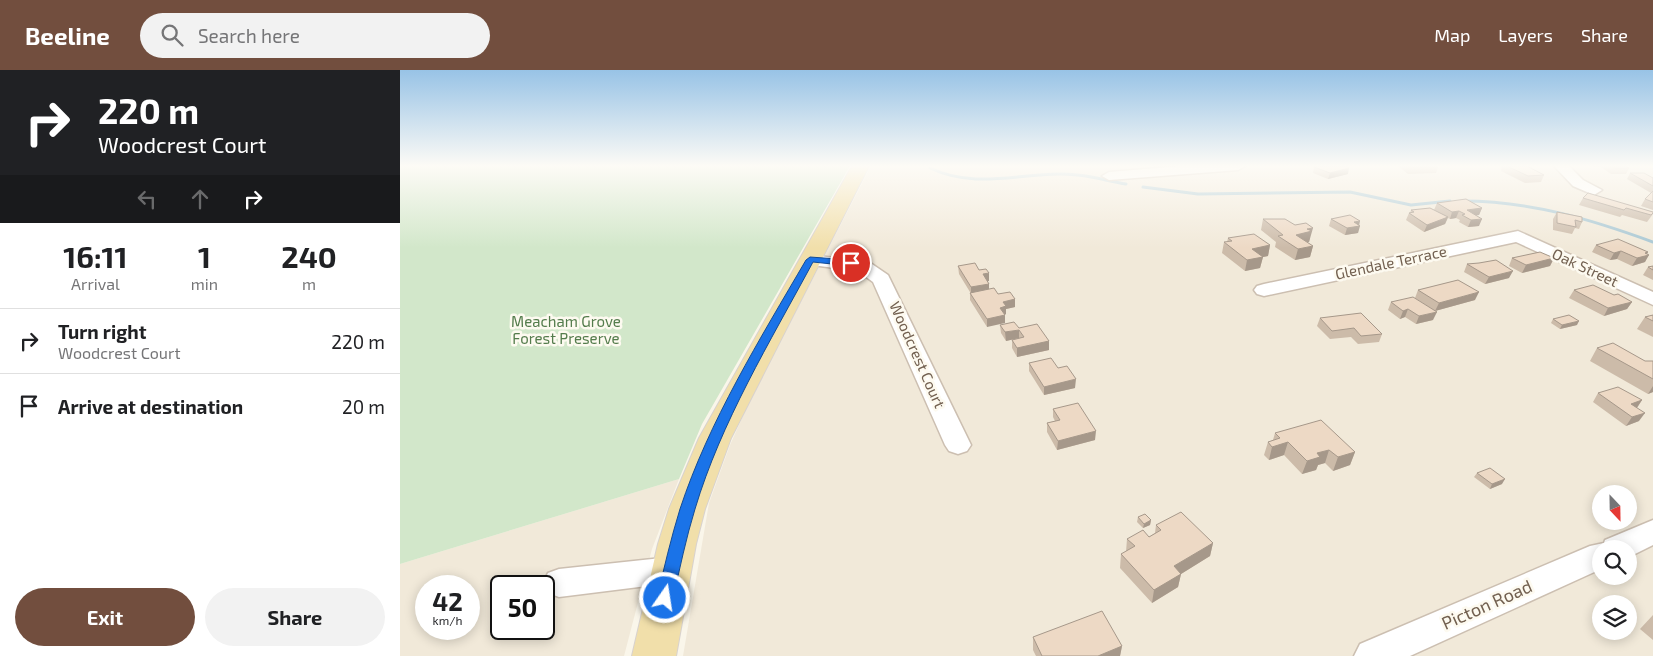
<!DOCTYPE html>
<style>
:root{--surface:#fff;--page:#f2f2f2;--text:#202124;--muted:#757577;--line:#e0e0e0;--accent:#724e3e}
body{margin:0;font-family:"Exo 2",sans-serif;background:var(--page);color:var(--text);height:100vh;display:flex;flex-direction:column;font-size:19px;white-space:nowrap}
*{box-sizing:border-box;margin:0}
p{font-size:16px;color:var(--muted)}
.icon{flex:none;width:28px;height:28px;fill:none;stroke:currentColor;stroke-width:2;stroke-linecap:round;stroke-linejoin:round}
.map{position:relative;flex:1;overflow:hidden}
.drawer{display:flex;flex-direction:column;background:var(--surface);width:400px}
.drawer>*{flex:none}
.banner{background:#202124;color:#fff;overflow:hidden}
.needle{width:32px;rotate:158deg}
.tools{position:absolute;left:1192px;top:415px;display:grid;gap:10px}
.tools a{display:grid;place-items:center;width:45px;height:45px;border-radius:50%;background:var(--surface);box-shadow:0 2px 12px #0003;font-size:25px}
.speed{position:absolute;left:15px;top:505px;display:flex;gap:10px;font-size:25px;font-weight:700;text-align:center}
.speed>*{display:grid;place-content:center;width:65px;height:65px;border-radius:50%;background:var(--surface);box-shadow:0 2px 12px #0003;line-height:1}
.speed small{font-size:12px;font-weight:400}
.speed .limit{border:2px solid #111;border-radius:8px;background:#fff;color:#111}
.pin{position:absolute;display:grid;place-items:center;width:42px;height:42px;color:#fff;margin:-21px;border:2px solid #fff;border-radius:50%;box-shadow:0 1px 5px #0007}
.me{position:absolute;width:55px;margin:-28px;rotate:13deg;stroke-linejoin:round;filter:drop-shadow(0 0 4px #0008)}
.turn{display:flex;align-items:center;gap:18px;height:105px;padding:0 15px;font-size:22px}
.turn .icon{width:65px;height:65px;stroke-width:2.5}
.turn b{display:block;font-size:35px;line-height:42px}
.lanes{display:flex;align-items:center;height:48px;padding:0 15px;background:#0003;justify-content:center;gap:25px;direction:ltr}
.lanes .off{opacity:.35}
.eta{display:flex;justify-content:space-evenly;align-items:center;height:85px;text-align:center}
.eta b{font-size:30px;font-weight:700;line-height:35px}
.action{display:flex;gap:10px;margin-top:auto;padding:10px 15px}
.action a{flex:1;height:58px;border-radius:30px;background:var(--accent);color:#fff;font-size:20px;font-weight:700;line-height:58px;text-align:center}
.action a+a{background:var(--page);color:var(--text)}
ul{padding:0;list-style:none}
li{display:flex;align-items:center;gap:15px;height:65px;padding:0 15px;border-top:1px solid var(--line)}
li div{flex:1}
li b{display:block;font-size:19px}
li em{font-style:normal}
header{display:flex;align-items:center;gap:30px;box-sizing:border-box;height:70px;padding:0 25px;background:var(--accent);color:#fff}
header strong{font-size:24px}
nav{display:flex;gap:28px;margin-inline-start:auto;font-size:18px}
.search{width:350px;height:45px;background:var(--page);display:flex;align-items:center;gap:12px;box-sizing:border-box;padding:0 18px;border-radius:28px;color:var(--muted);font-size:19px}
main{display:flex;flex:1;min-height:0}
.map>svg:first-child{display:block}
</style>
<header>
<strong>Beeline</strong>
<div class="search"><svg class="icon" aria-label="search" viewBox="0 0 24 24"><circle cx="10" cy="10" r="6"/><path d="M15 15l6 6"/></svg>Search here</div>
<nav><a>Map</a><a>Layers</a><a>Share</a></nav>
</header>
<main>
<section class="drawer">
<div class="banner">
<div class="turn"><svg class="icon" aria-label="right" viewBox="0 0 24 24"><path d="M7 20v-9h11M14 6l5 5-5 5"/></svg><div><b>220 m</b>Woodcrest Court</div></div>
<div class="lanes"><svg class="icon off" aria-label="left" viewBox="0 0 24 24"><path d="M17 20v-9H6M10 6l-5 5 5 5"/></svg><svg class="icon off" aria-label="ahead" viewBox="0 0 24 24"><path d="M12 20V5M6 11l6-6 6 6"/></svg><svg class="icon" aria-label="right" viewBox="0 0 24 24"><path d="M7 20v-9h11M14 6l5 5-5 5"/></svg></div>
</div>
<div class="eta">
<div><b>16:11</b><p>Arrival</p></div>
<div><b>1</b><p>min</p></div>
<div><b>240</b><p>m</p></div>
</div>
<ul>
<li><svg class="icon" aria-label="right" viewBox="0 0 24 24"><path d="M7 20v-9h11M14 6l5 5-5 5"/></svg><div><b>Turn right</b><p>Woodcrest Court</p></div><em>220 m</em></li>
<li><svg class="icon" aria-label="arrive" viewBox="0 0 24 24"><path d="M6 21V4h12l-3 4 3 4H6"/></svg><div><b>Arrive at destination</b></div><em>20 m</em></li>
</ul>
<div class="action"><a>Exit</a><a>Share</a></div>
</section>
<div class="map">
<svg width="1253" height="586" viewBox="0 0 1253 586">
<rect width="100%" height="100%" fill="#faf6ea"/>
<path fill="#f1e9d9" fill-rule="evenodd" d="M471 96H797L803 102 854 96H1253V586H283L309 433 330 375 352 326ZM1201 424H1229V451H1201ZM1201 479H1229V506H1201ZM1201 534H1229V561H1201Z
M279 409 252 479 224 586H0V494ZM26 516H69V559H26ZM101 516H144V559H101Z"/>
<path fill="#d2e7ca" d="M0 96H450L302 354 279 409 0 494Z"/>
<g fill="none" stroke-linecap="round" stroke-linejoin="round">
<path stroke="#a8c7d3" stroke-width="3" d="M530 98C572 118 613 105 658 104 681 103 703 110 726 114
M743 117 798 124 950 122 1011 135 1050 131
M1063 131C1130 131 1190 149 1253 172"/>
<g stroke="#ccbfb1" stroke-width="3">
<path id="minor" d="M782 96H845L838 100 709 110 702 106 709 102Z
M1154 96H1169L1183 110 1202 120 1194 125 1173 116Z
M1118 161 1253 222V235L1116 172 864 226 857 224 854 220 857 216 864 214Z
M410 185 469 192 488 205 571 375 567 381 558 384 549 381 545 375 473 212 458 201 404 194 401 190 404 186Z
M1253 450V475L1229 487V479H1201V499L1010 586H954L960 574 1190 476 1204 473 1205 470Z
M271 487 282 491 287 500 282 509 271 513 159 527 148 523 143 513 148 503 159 499Z"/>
</g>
<g stroke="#d8d2ce" stroke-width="2">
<path id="major" d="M452 96H469L331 368 305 439 296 474 276 586H232L258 474 269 439 299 368Z"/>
</g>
<use href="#minor" fill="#fff" fill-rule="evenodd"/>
<use href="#major" fill="#f1dfaa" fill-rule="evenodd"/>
</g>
<path fill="#ccbba9" d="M998 96H1037L1038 97 1036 103 1008 104Z
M1102 96H1127L1144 105 1141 112 1125 113 1101 101Z
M1193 96H1226L1229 98 1226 104H1211L1201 97Z
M914 97 948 104 928 109 913 103Z
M1230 103 1253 108V140L1241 136 1245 129 1251 123 1227 109Z
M1183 128 1253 142V144L1247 152 1222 145 1220 147 1179 135Z
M1037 133 1082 138 1079 145H1076L1079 156 1068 157 1059 152 1060 150 1056 148 1050 149 1048 148 1045 154 1024 162 1006 150 1009 143H1010L1011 140 1041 144 1034 140Z
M1157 142 1182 152 1179 159 1175 158 1172 164 1153 160V149Z
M863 149 895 155 910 168 909 172H907L913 176 910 187 895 190 875 177 876 172 861 160Z
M931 149 959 155 958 163 945 165 929 156Z
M828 168 870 175 868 186 863 187 860 198 845 201 822 183 824 172H827Z
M1196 175 1247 184 1245 192 1232 196 1217 189 1210 190 1192 182Z
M1112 188H1154L1150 196 1122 203 1109 196Z
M1067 194 1109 208 1085 214 1064 202Z
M558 196 579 200 589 211H587L589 214V219L598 224 615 229V237L606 239V244L587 257 570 230V222L559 204Z
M1253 196V210L1243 205 1248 197Z
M1018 220 1075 230 1035 241 1015 228Z
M1174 220 1214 225 1232 232 1227 239 1204 246 1169 228Z
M991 232 1033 250 1016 254 1005 247 1000 249 988 240Z
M1253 245V267L1237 259 1245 247Z
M920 248 982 264 979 272 958 274 951 267 930 269 917 256Z
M1153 249 1177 255 1160 259 1151 253Z
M600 255 619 258 649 271V280L617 287 612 278V270L619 268 606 271 601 263Z
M1197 278 1245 291H1253V322L1248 324 1190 291Z
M629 293 658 298 675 318 644 325 629 301Z
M1198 323 1242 330 1237 338 1239 351 1226 356 1193 332Z
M653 339 695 370 657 380 647 362V353L655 351 653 347Z
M875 363 955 382 950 395 933 401 925 393 918 395 916 400 902 404 884 385 869 390 864 385 868 372 873 370Z
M1077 403 1102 414 1090 419 1074 407Z
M738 447 751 450 750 455 743 458 737 452Z
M756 455 813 473 810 486 781 504 778 517 752 533 720 498 721 484 726 482 727 469 749 467 755 463Z
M1253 545V570L1240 559Z
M633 567 722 576 720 586H636L633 580Z"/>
<path fill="#a6988a" d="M949 98 948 104 928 109 930 103Z
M1082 138 1079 145 1065 147 1067 140Z
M1059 141 1056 148 1050 149 1052 142Z
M1048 147 1045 154 1024 162 1027 155Z
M1082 149 1079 156 1068 157 1071 150Z
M960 151 959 156H960L958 163 945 165 947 158 954 152Z
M913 158 909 172 893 175 896 165 907 159Z
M870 175 868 186 863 187 860 198 845 201 847 190 852 179Z
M913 176 910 187 895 190 898 179Z
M1221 181 1217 189 1210 190 1214 183Z
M1248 182 1246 186 1249 185 1245 192 1232 196 1237 188 1245 183Z
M1154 188 1150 196 1122 203 1126 195Z
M1113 201 1109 208 1085 214 1089 207Z
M589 203V211L583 212V204Z
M589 214V221L571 225V217Z
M1079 222 1075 230 1035 241 1039 233Z
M615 229V237L606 239V244L600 246V238L603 232Z
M1232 232 1227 239 1204 246 1208 238Z
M1008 239 1005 247 1000 249 1003 241Z
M1037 242 1033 250 1016 254 1019 246Z
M605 245V253L587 257V249Z
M1179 251 1177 255 1160 259 1162 255Z
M619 260V268L606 271 605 262Z
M649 271V280L617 287V278Z
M676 309 675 318 644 325V317Z
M1253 316V322L1248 324Z
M1242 330 1236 339 1225 343 1231 334Z
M1245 343 1239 351 1226 356 1232 347Z
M696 361 695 370 657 380 658 371Z
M888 372 884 385 869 390 872 377Z
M929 380 925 393 918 395 916 400 902 404 907 391 917 383Z
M955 382 950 395 933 401 938 387Z
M1105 409 1102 414 1090 419 1092 414Z
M751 450 750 455 743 458 744 454Z
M813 473 810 486 781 504 778 517 752 533 754 520 774 496Z
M722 576 720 586H698Z"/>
<path fill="#edd9c5" stroke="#a6988a" d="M920 96H946L949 98 930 103 914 97Z
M1008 96H1037L1038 97H1010Z
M1107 96H1127L1144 105 1128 106Z
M1212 96H1226L1229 98H1215Z
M1230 103H1244L1253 108V116Z
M1253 121V132L1245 129Z
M1188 123 1253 142V143L1251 145 1226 138 1224 140 1183 128Z
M1066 129 1082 138 1067 140 1082 149 1071 150 1062 145 1065 144 1059 141 1052 142 1037 133Z
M1030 138 1048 147 1027 155 1009 143 1014 142 1011 140Z
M1157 142 1182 147V152L1175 150 1176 157 1157 153Z
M950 145 960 151 954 152 960 156 947 158 931 149Z
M863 149H885L895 155 906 153 913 158 907 159 912 161 896 165 913 176 898 179 878 166 883 165Z
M854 164 870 175 852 179 863 187 847 190 824 172 832 171 828 168Z
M1218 169 1248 182 1245 183 1249 185 1237 188 1221 181 1214 183 1196 175Z
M1140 182 1154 188 1126 195 1112 188Z
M1096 190 1113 201 1089 207 1067 194 1079 193Z
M575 193 579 200 586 199 589 203 583 204 589 214 571 217 558 196Z
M1253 196V200L1248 197Z
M1058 210 1079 222 1039 233 1018 220Z
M1193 215 1214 225 1218 224 1232 232 1208 238 1174 220Z
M594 218 598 224 610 222 615 229 603 232 606 236 600 238 605 245 587 249 570 223Z
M1013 227 1037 242 1019 246 1008 239 1003 241 991 232Z
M961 243 982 264 961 266 954 258 932 261 920 248Z
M1169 245 1179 251 1162 255 1153 249Z
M1253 245V251L1245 247Z
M614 252 619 258 637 254 649 271 617 278 612 270 624 267 619 260 605 262 600 255Z
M1213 273 1245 291H1253V309L1197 278Z
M651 288 658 298 667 296 676 309 644 317 629 293Z
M1218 317 1242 330 1231 334 1245 343 1232 347 1198 323Z
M678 333 696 361 658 371 647 353 660 350 653 339Z
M921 350 955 382 938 387 929 380 917 383 920 387 907 391 888 372 872 377 868 372 880 368 875 363Z
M1090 398 1105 409 1092 414 1077 403Z
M781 442 813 473 774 496 781 504 754 520 721 484 735 476 727 469 743 460 749 467 761 460 756 455Z
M745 444 751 450 744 454 738 447Z
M702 541 722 576 698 586H642L633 567Z"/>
<linearGradient id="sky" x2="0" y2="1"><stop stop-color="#98c3e6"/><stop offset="0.54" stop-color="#fdfbf6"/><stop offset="1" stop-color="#fdfbf6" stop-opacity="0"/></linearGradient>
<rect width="1253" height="178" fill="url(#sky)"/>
<path fill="#1a73e8" stroke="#114b97" d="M410 187 451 190 456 193 451 196 413 192C370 272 321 352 295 439 286 468 280 498 273 528L271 533 265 535 259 533 257 528C264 498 271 468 280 439 309 351 360 269 406 190Z"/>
<g text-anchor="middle" stroke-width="5" stroke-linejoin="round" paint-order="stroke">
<g font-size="15" fill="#726050" stroke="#fdfaf0">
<text transform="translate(991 193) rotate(-12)" y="5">Glendale Terrace</text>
<text transform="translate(1185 198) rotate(25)" y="5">Oak Street</text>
<text transform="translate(517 285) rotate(66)" y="5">Woodcrest Court</text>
</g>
<g font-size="15" fill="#547c4c" stroke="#fdfaf0">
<text x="166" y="257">Meacham Grove<tspan x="166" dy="17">Forest Preserve</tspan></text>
</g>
<g font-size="18" fill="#726050" stroke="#fdfaf0">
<text transform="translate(1087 535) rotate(-24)" y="6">Picton Road</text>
</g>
</g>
</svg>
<div class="tools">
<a><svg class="needle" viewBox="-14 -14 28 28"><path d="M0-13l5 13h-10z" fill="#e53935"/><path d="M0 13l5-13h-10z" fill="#757577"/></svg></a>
<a><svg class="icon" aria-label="search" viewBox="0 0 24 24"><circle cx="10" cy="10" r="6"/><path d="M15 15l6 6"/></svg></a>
<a><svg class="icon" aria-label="layers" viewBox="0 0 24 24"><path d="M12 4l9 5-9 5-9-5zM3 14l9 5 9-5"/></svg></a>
</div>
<div class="speed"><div>42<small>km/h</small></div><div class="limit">50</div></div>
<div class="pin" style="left:451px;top:193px;background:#d93025"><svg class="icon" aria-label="arrive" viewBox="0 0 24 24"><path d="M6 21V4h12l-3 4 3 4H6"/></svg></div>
<svg class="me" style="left:265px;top:528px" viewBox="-20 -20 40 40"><circle r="17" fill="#1a73e8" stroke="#fff" stroke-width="3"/><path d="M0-11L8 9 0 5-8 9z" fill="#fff"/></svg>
</div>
</main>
